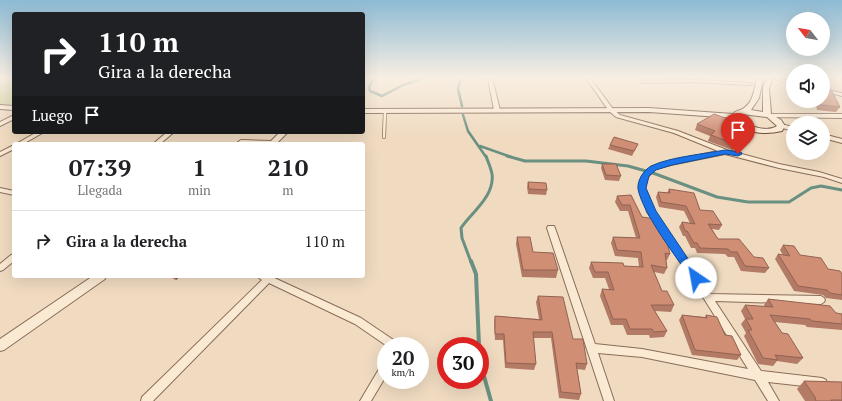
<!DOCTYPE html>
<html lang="es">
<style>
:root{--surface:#fff;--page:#f2f2f2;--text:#202124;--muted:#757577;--line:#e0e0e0}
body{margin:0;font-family:"PT Serif",serif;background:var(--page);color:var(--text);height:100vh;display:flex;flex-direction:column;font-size:15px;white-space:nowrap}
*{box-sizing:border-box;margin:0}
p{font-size:13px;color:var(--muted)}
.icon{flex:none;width:22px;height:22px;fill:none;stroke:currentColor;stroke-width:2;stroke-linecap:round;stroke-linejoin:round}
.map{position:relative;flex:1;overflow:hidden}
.panel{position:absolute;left:12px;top:142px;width:353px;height:136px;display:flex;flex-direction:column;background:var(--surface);border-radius:4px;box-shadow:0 4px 16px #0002}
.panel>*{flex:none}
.hud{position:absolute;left:12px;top:12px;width:353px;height:122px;border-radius:4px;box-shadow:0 4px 16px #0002;background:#202124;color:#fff;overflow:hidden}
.needle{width:26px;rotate:301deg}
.fabs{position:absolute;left:786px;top:12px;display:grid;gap:8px}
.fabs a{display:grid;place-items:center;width:44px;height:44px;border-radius:50%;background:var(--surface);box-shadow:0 4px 16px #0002;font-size:20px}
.speed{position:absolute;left:377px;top:337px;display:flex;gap:8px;font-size:20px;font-weight:700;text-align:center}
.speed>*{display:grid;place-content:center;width:52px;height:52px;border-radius:50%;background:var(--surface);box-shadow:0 4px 16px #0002;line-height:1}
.speed small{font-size:10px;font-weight:400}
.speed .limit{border:6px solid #d22;background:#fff;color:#111}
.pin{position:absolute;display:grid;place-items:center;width:34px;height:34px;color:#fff;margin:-41px -17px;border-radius:50% 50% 50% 0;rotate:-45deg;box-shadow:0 0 4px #0007}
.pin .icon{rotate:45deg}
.me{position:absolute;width:44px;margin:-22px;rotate:327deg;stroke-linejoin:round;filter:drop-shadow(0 0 3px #0008)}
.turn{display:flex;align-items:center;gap:14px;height:84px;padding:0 20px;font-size:18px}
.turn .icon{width:52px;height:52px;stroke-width:2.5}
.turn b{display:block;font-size:28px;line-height:34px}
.then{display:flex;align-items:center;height:38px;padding:0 20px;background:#0003;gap:8px;font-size:15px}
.eta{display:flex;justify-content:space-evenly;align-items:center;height:68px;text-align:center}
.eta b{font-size:24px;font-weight:600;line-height:28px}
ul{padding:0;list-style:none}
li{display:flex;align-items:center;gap:12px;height:60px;padding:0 20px;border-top:1px solid var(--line)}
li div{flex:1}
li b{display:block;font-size:15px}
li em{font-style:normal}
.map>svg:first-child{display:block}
</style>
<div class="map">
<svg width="842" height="401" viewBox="0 0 842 401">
<rect width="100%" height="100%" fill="#f0dbc1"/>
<path fill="#cecd94" d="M0 78H14V105L0 104Z"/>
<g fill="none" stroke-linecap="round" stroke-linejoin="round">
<path stroke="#6a9082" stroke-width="2.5" d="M374 78 369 87 370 91 382 96 403 85 424 78
M459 78 460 82 458 89 462 106
M463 115 468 131 486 157
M480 146 511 157"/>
<path stroke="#6a9082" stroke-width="3" d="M507 156 525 161H586L628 166 653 173 717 197 748 202H789L811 188 821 186 842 190
M471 262 462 238 461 228C472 212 495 196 492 174 491 168 488 162 486 156"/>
<path stroke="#6a9082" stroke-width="4" d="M471 261 476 274 479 346
M480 362 491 401"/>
<g stroke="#8a6c58" stroke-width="4">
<path id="service" d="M384 137 385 111"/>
</g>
<g stroke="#8a6c58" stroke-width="2">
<path id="minor" d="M488 78H492L500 110 499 111H495L494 110Z
M586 78H590L613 109 620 115 678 131 727 150 779 164 819 172 842 179V183L824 177 779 168 725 154 671 165 655 169 648 177 645 188 655 212 710 294 821 296 824 298 825 300 824 302 821 304 715 301 761 371 822 378 826 380 827 383 826 386 822 388 768 382 779 401H768L755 380 642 357 598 353 614 401H604L547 228 548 226H554L555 228 595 344 642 349 748 369 686 270 647 212 639 188 642 176 651 167 670 161 718 151 674 133 616 117 609 111Z
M771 78H779L793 82V84Z
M693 80 750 83 752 84 750 85 693 82 642 83 640 82 642 81Z
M823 89 842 93V96L823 91Z
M769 114H842V118L767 117V115Z
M14 115V119L0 126V122Z
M781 124 793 127V131L779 127 778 126Z
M37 132H44L23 144H16Z
M167 132H174L160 144H153Z
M823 134 842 139V143L823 138Z
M241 140 273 141 276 143 275 144 239 143 238 142Z
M14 145V149L0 156V152Z
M0 188 14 191V195L0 192Z
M14 254V261L3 270 0 271V264L11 255Z
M258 276H270L361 318 398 343 400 346H387L355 324 269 283 153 401H141L142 397 262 280 259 278Z
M386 362V376L371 401H360L382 364Z"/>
</g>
<g stroke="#8a6c58" stroke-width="2">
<path id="tertiary" d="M280 132H288L276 144H268Z
M93 276H106L105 279 4 350 0 351V339Z"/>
</g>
<g stroke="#6c4d3b" stroke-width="2">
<path id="secondary" d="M757 78H763L759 98 751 110 763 112V88L767 78H773L769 88 771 114 781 120 785 126 782 131C765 135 743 134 733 118L649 112 363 113V109L649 108 733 114C736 110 740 111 744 108 754 101 754 89 757 78ZM742 114 767 117 777 126C766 133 746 126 739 116Z
M0 105 14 106V110L0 109Z"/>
</g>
<use href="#service" stroke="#faead4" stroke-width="2.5"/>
<use href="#minor" fill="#faead4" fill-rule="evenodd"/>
<use href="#tertiary" fill="#faead4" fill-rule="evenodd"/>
<use href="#secondary" fill="#faead4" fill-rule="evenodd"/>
</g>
<path fill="#b37a65" d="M815 101H823L840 107 836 112 817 110Z
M697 124 745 132 748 133 745 138 741 141 740 144 732 150 708 141 710 136 695 130Z
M638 144 632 156 608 149 610 145Z
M602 164 621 176 619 181 605 180 601 168Z
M528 182 547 190 546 195 528 194 527 187Z
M669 189 722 225 719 230 712 229 718 239 754 257 769 268 765 273 741 271 734 257H728L725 254 697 253 695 248H691L685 236H683L679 227 682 222 690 223 684 211 659 207 656 197 658 192 667 193Z
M631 195 642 217 670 254 667 260H666L667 268 664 274 654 272 662 291 674 305 671 312 655 311 667 331 664 337 650 338 649 335H627L623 325H611L600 296 602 289H609L605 278H593L589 268 591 262 624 266 639 267 638 258 615 256 611 243 613 237 636 238 628 211H620L615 202 617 196Z
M517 237 533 252 558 270 556 278 522 277 516 244Z
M783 245 800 255 828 269 842 274V300L826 298 823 295 794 291 775 259 778 254 783 255 780 250Z
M168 276H181L176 280Z
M538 296 573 339 587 364 585 370 577 369 581 394 579 400 559 398 551 338H533L536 364 534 370 505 368 503 340H495L494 322 495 316 539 319 536 302Z
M768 299 836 313 842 314V331V330L807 327 805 325 775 322 782 333 803 358 797 364 777 361 773 366 758 364 744 336 746 333 741 324 745 319 741 311 745 305 765 307 764 305Z
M682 315 705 317 706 315 725 335 741 355 737 360 692 355 679 320Z
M804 381 842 382V401H805L797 389Z"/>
<path fill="#926352" d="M748 126 745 132 742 130Z
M748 133 745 138 741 141 740 144 732 150 734 144 742 137Z
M175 276H181L176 280Z"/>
<path fill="#d08e75" stroke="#926352" d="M823 87 830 88 840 107 821 105 819 101H823Z
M714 114 748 126 742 130 748 133 742 137V139L734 144 711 135 715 131 697 124Z
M614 137 638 144 634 151 610 145Z
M602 164H616L621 176 606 175Z
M528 182 546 183 547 190 529 189Z
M669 189 694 193 700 210 713 211 722 225 708 224 718 239H739L754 257 763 258 769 268 745 266 737 252H731L728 249 700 248 697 243H694L687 231H685L682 222 695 224 686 206 661 202 658 192 670 193Z
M631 195 642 217 656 219 666 242H667L670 254 665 253 667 268 651 265 662 291H667L674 305H651L667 331 654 332 652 329H630L626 319H613L602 289 614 290 608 272H595L591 262 623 263 624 266 643 267 641 252 617 250 613 237 640 238 630 205H622L617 196Z
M517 237H530L533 252 553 253 558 270H523Z
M783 245 794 246 800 255 821 258 828 269 840 271 842 274V295L830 293 827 290 798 286 778 254 790 256Z
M538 296 563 297 573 339H583L587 364 576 363 581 394 561 392 552 332H533L536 364 506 363 504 334H495V316L542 320Z
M768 299 830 306 836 313 842 314V324L812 321 810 319 770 315 782 333 788 334 803 358 775 355 778 360 763 358 748 330H752L746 319H753L745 305 773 307Z
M682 315 707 318 706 315 717 317 725 335 732 336 741 355 695 350Z
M804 381 842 382V400H831L832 401H816L815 397Z"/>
<linearGradient id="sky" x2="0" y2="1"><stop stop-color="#8dbad4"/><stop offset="0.58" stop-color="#f8efe3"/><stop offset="1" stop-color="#f8efe3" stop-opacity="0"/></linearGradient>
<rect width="842" height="134" fill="url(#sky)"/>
<path fill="#1a73e8" stroke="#114b97" d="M725 150 741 152 742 154 738 156 725 154 672 165 656 170 649 176 646 188 656 211 701 278 700 280 696 282 692 280C677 258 643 214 638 189 637 180 644 170 651 166 670 157 704 154 725 150Z"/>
</svg>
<div class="fabs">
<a><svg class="needle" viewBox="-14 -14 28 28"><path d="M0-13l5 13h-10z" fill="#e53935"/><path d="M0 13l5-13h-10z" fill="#757577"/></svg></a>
<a><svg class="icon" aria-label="sound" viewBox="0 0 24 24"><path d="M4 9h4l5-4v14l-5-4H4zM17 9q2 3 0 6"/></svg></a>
<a><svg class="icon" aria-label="layers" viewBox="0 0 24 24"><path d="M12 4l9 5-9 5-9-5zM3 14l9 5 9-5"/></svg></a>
</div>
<div class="speed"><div>20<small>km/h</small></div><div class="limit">30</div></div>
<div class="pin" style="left:738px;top:154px;background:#d93025"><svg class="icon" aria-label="arrive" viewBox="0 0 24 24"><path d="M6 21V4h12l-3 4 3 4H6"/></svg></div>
<svg class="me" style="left:696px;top:278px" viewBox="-20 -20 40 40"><circle r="19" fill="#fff"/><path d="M0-13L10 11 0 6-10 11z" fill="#1a73e8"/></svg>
<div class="hud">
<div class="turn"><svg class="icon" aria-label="right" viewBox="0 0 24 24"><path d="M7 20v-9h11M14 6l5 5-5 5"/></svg><div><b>110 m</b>Gira a la derecha</div></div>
<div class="then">Luego<svg class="icon" aria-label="arrive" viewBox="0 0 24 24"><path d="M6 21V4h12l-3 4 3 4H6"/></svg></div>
</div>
<section class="panel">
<div class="eta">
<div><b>07:39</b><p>Llegada</p></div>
<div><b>1</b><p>min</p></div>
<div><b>210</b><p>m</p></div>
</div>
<ul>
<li><svg class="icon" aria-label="right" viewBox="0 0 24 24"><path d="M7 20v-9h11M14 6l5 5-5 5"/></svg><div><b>Gira a la derecha</b></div><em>110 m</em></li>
</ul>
</section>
</div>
